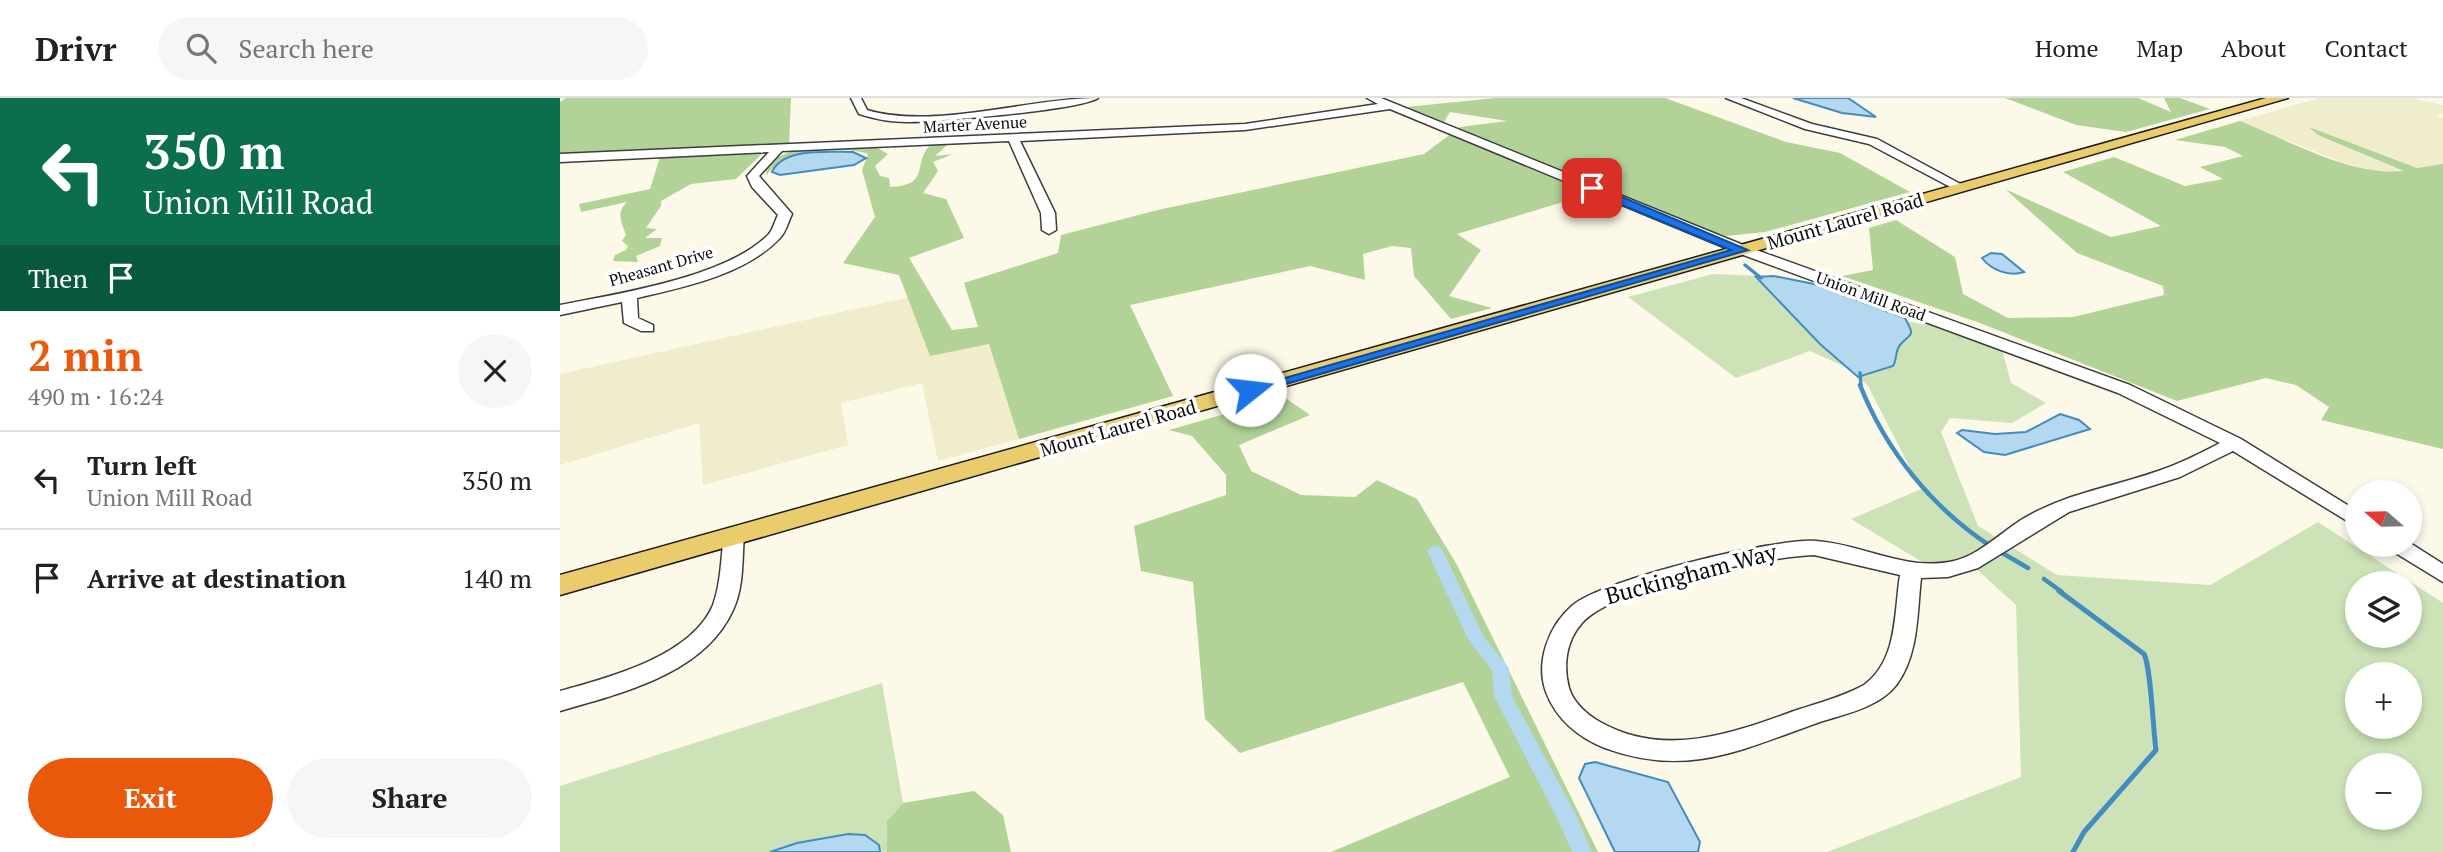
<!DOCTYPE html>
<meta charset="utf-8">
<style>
:root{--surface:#fff;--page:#f6f6f6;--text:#222;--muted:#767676;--line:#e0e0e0;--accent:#ea580c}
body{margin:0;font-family:"PT Serif",serif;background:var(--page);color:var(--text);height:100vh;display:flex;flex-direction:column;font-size:26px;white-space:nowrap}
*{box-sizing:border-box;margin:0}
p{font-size:23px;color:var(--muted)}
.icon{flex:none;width:38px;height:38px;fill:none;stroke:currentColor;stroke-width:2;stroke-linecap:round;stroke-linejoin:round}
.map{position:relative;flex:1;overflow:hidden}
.side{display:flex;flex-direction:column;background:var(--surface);width:560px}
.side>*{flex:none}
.banner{background:#0b6e4f;color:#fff;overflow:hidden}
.needle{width:46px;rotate:290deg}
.controls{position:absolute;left:1785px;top:382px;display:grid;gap:14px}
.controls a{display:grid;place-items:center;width:77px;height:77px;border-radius:50%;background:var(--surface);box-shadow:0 4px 10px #0003;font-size:35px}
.pin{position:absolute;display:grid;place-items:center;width:60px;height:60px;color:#fff;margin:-30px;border-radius:14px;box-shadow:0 4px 10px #0006}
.me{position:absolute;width:77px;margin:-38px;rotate:74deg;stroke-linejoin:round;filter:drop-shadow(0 0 5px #0008)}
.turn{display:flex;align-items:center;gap:24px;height:147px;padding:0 28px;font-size:32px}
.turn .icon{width:91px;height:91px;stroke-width:2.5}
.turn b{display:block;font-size:49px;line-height:60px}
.then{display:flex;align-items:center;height:66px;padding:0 28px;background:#0003;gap:14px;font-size:26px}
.round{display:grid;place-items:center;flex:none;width:74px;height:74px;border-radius:37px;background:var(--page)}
.overview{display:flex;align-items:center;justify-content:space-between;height:119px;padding:0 28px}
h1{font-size:42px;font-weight:700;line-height:52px;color:var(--accent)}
.button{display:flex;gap:14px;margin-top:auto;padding:14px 28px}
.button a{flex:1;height:80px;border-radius:42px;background:var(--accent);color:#fff;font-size:28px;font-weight:700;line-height:80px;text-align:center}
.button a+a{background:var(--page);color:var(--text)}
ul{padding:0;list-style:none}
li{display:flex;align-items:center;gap:21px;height:98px;padding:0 28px;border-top:2px solid var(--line)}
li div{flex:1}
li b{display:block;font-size:26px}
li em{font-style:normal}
header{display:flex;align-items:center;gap:42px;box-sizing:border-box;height:98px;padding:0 35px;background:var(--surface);border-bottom:2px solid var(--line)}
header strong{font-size:33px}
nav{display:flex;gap:38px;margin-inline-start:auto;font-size:24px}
.search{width:490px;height:63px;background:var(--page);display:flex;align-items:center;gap:18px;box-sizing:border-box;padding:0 24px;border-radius:38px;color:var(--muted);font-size:26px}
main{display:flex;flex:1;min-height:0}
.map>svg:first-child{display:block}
</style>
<header>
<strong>Drivr</strong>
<div class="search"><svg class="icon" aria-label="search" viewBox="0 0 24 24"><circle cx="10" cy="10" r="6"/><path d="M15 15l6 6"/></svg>Search here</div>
<nav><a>Home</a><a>Map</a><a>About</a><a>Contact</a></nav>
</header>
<main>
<section class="side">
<div class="banner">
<div class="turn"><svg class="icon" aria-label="left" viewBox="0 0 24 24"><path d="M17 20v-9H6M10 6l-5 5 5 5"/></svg><div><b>350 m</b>Union Mill Road</div></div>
<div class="then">Then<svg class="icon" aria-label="arrive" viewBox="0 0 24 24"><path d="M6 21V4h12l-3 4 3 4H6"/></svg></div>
</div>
<div class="overview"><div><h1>2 min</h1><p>490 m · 16:24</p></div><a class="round"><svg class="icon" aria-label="close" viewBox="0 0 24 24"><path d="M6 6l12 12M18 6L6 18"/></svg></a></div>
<ul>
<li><svg class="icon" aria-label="left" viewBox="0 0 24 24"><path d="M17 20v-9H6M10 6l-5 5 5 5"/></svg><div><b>Turn left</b><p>Union Mill Road</p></div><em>350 m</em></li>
<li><svg class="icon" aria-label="arrive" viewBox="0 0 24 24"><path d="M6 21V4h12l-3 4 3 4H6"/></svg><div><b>Arrive at destination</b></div><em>140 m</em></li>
</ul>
<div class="button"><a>Exit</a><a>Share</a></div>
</section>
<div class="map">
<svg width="1883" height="754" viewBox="0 0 1883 754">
<rect width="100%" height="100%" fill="#fdf9e9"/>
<path fill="#f0edcc" d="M1759 0H1852L1883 7V15L1877 18 1883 20V66L1857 70 1751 30 1759 37 1847 74 1815 73 1781 64 1680 23Z
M350 199 371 257 429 246 459 341 378 363 362 285 281 305 288 347 143 387 139 325 0 367V276Z"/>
<path fill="#cde3b7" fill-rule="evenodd" d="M1153 176 1203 178 1325 220 1398 231 1441 247 1451 285 1486 305 1452 325 1390 320 1381 334 1418 428 1497 477 1650 487 1758 424 1883 505V754H1267L1461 679 1456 507 1414 469 1382 476 1291 421 1361 391 1308 288 1290 271 1250 253 1176 280 1068 199ZM1797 485H1850V537H1797ZM1797 576H1850V628H1797ZM1797 667H1850V719H1797Z
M322 585 343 705 327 723V754H320L318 747C314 744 309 739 304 737 287 732 227 746 210 754H0V688Z"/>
<path fill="#b2d298" d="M6 0H231L229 48H210L176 81 131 86 101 103V108L86 130 97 131 85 140H102L100 148 76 158 78 164 53 163 55 157 66 152 68 148 62 143 66 137C61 123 56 115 67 104L21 114 19 106 90 91 101 56 0 60V4Z
M936 0H1105L1226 44 1280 55 1350 94 1205 134 1166 138 1030 96 897 136 921 152 889 198 932 210 891 221 854 178 851 150 832 148 803 156 805 182 750 168 570 207 613 298 459 341 429 246 370 258 339 177 283 165 315 119 302 72 308 56C281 47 223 52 207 77L206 73 218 59 232 53 316 49 328 56 315 68 320 78 329 80 330 89C372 87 351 67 371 46H388L375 58 393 56 373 64 378 73 363 95 386 101 404 140 349 160 392 232 418 229 404 185 498 155 501 137 602 111 864 56 900 29 947 23 890 14 884 24 846 9Z
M1445 0H1578L1611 14 1604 0H1620L1650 11 1566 34 1516 27Z
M1680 23C1731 43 1789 78 1844 73L1758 37 1749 29 1857 70 1883 66V351L1761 322 1769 309 1736 287 1706 280 1617 303 1420 225 1282 178 1313 172 1309 130 1336 122 1395 159 1403 196 1448 220 1513 219 1604 197 1603 188 1517 155 1445 91 1551 139 1601 128 1503 74 1554 59 1625 88 1663 81 1640 69 1683 58 1665 49 1615 42Z
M724 299 750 317 679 347 691 373 741 397 795 399 817 382 857 401 897 467 1038 754H771L950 679 903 584 680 655 645 621 633 484 581 473 574 428 666 397V377L632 338 609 332Z
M414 693 443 717 451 754H327V723L343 705Z"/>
<path fill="#b3d8ef" stroke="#428cbe" stroke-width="2" d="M1233 0H1288L1316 19 1282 15Z
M293 54 306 60 294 67 220 77 212 74C223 49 270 54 293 54Z
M1431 155 1442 156 1464 174C1449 179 1431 172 1422 160Z
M1214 178 1254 186 1345 220C1356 240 1351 234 1340 247 1335 253 1337 262 1333 268L1298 279 1260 246 1196 179Z
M1500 316 1519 322 1530 331 1445 357 1424 354 1397 335 1402 332 1435 336 1466 334Z
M1035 664 1108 684 1140 744 1138 754H1055L1019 680 1025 666Z
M288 736 305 737 319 747 320 754H210L237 745Z"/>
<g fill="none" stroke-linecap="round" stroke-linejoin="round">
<path stroke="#428cbe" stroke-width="3.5" d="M1185 167 1201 180
M1300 275 1301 289"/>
<path stroke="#428cbe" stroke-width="4.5" d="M1300 287C1326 353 1373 411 1432 449
M1439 453 1468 470
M1484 481 1502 494"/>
<path stroke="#428cbe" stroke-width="5" d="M1499 493 1584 556C1591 569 1593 632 1596 652L1524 734 1513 754"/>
<path fill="#b3d8ef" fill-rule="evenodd" d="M875 448 880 449 883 453 924 539 949 570 952 598 1014 713 1032 754H1012L998 722 934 598 932 572 909 543 867 453 870 449Z"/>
<g stroke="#3d3d3d" stroke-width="3">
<path id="minor" d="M291 0H301L307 12C372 32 469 0 538 0 521 12 375 24 347 24 330 24 315 21 299 16Z
M807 0H821L1188 149 1570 287 1681 341 1797 413V429L1673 353 1620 379 1509 414 1418 470 1388 479 1361 480C1357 514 1359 556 1337 586 1319 610 1284 616 1257 625 1181 652 1127 680 1045 650 1019 640 996 621 986 594 975 564 989 527 1013 507 1044 481 1214 440 1256 443 1301 446 1343 472 1389 464 1416 460 1439 436 1461 422 1505 395 1554 389 1601 372 1621 365 1641 355 1660 345L1558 295 1178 155 830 11 685 32 460 43 495 115 496 132 489 136 482 132 481 115 449 43 222 53 199 78 232 116C228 124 226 134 220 140 185 177 124 189 77 200L78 220 93 227V233H81L64 225 62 204 0 217V207C57 196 168 179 209 136 213 131 215 123 218 117L192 89 187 78 209 54 0 64V56L685 26 818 6ZM1254 457 1340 477C1334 515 1338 562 1304 587 1282 599 1258 605 1234 613 1171 636 1104 660 1040 624 1027 617 1013 604 1009 590 1003 567 1006 543 1022 525 1054 489 1205 459 1254 457Z
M1166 0H1181L1252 26 1317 41 1406 89 1396 92 1309 46 1245 31Z
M174 430 184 437C182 461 184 489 173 512 144 576 62 595 0 613V593C48 580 132 558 153 507 161 485 161 460 164 437Z
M1850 445 1883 466V484L1829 451 1826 446Z"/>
</g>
<g stroke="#1b1b1b" stroke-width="3">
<path id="major" d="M1706 0H1728L0 497V477Z"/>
</g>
<use href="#minor" fill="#fff" fill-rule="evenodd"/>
<use href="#major" fill="#eacc6c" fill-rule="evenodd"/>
</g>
<path fill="#1a73e8" stroke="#114b97" stroke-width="2" d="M1028 88H1036L1188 152 695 295 683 292 1171 152 1028 93Z"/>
<g text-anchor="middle" stroke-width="7" stroke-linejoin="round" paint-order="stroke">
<g font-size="16" fill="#0a0a0a" stroke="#fff">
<text transform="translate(415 26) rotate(-3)" y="6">Marter Avenue</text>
<text transform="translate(101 168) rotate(-16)" y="6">Pheasant Drive</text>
<text transform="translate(1311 198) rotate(20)" y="6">Union Mill Road</text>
</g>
<g font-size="19" fill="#0a0a0a" stroke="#fff">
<text transform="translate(1285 123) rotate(-16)" y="7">Mount Laurel Road</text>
<text transform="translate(558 330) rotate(-16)" y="7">Mount Laurel Road</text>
</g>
<g font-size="23" fill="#0a0a0a" stroke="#fff">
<text transform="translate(1131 476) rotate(-15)" y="8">Buckingham Way</text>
</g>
</g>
</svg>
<div class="controls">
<a><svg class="needle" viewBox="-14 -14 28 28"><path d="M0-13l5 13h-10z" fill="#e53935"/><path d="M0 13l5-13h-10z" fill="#767676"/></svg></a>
<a><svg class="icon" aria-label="layers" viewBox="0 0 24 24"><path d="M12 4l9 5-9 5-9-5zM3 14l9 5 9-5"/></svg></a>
<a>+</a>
<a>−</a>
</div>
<div class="pin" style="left:1032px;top:90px;background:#d93025"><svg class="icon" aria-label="arrive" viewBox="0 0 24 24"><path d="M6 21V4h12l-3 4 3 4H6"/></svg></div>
<svg class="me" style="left:690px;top:292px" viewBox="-20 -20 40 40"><circle r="19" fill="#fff"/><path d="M0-13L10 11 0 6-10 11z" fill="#1a73e8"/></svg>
</div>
</main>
